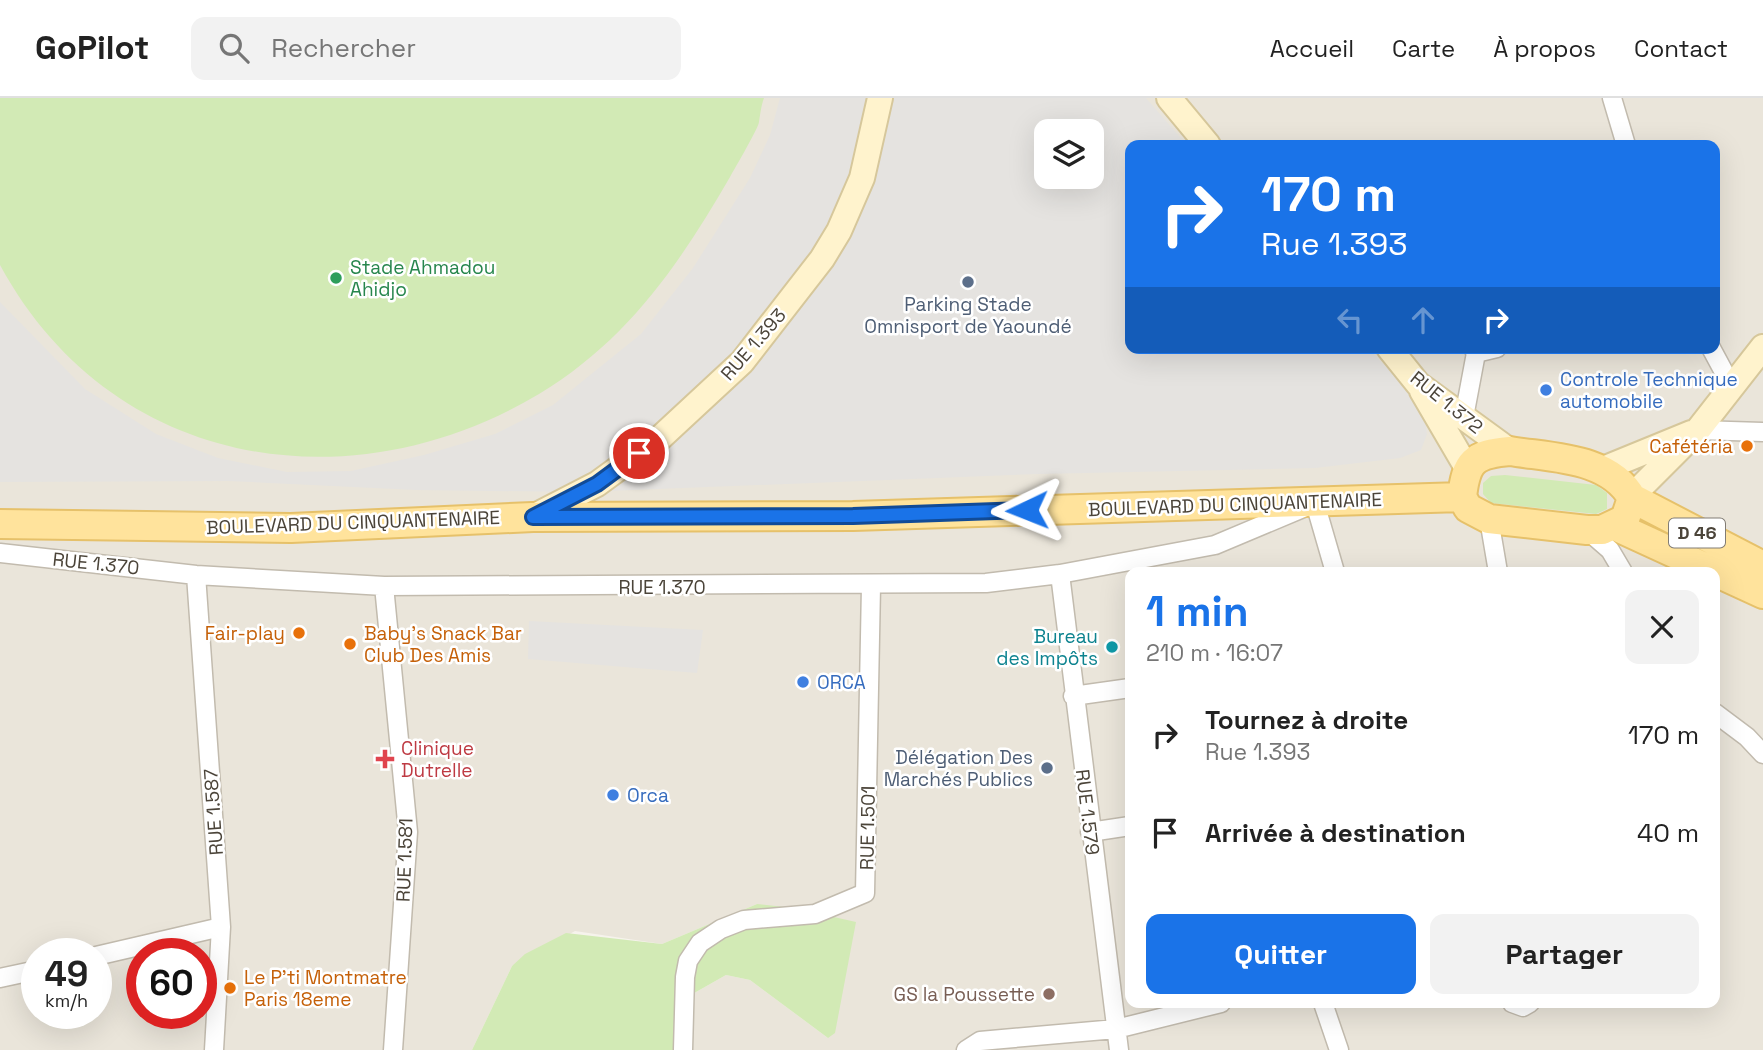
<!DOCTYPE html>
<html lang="fr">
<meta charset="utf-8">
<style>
:root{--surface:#fff;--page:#f2f2f2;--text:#222;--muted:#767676;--line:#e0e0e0;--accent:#1a73e8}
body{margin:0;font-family:"Space Grotesk",sans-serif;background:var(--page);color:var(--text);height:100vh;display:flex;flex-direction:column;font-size:26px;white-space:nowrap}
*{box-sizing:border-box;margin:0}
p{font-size:23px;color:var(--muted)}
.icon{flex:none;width:38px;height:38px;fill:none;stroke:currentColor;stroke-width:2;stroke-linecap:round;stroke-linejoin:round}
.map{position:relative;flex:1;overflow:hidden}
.panel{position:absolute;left:1125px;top:469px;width:595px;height:441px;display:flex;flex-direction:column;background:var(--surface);border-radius:14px;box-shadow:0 7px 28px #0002}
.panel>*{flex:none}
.hud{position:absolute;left:1125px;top:42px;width:595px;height:214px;border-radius:14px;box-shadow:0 7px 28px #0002;background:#1a73e8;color:#fff;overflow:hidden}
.controls{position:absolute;left:1034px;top:21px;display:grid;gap:14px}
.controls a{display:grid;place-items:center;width:70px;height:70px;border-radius:14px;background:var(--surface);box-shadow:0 7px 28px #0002;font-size:35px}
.speed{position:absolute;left:21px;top:840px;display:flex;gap:14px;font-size:35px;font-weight:700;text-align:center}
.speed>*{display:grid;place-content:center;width:91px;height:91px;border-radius:50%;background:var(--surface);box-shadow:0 7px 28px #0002;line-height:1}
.speed small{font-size:18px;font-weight:400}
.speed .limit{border:10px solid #d22;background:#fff;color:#111}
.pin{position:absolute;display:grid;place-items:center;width:60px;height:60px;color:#fff;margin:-30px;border:4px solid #fff;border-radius:50%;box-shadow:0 2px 7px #0007}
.me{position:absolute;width:77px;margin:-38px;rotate:268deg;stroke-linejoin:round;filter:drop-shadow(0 0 5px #0008)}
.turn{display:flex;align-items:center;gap:24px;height:147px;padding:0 21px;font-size:32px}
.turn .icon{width:91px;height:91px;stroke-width:2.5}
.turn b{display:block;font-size:49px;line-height:60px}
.lanes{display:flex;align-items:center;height:66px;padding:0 21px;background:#0003;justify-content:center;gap:35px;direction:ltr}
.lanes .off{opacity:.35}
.round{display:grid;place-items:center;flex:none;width:74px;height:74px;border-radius:14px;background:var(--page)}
.overview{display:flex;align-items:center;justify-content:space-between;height:119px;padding:0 21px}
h1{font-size:42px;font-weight:600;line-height:52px;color:var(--accent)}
.primary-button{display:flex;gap:14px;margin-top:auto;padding:14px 21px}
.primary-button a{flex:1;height:80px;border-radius:14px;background:var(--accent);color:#fff;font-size:28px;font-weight:600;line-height:80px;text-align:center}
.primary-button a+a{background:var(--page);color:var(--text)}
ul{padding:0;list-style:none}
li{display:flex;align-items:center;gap:21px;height:98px;padding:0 21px}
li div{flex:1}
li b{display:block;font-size:26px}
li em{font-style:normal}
header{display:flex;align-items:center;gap:42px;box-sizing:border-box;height:98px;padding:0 35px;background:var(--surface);border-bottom:2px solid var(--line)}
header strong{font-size:33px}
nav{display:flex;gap:38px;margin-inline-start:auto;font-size:24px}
.search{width:490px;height:63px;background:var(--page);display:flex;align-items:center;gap:18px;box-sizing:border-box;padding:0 24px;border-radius:14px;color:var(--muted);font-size:26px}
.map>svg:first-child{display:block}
</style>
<header>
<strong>GoPilot</strong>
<div class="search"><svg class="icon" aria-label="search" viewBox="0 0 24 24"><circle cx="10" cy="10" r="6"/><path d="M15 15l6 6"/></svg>Rechercher</div>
<nav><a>Accueil</a><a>Carte</a><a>À propos</a><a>Contact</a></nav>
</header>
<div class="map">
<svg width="1763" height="952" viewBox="0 0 1763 952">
<rect width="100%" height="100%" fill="#f6f3ec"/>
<path fill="#eae5da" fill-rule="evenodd" d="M0 0H1763V952H693L680 930 689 898 726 877 750 882 828 940 757 806 662 846 575 833 512 868 472 952H0ZM1046 33H1092V79H1046ZM1130 47H1715V250H1130ZM1130 474H1715V905H1130ZM37 856H96V915H37ZM142 856H201V915H142Z"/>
<path fill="#d2eab5" d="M0 0H764C761 8 760 18 759 24 758 31 735 70 730 79 679 167 627 243 539 296 347 410 110 370 0 167Z
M1505 377 1596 387 1607 395V411L1596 416 1491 405 1483 396V385L1491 378Z
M757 806 794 810 856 824 835 935 828 940 750 882 726 877 689 898 680 930 693 952H472L512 868 525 856 566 835 662 846Z"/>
<path fill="#e5e3e0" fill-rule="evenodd" d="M780 0H1146L1187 47H1130V250H1368L1422 308 1427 336 1421 352 1400 360 1315 370 1038 376 582 394 416 392 228 383 0 384V204L85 291 156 336 218 360 287 374 351 373 424 357 495 336 553 307 641 236 693 170 750 80 770 37ZM1046 33H1092V79H1046Z
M529 523 703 532 697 575 528 561Z"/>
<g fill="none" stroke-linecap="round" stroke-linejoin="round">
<g stroke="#c2bbae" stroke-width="21">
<path id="minor" d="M1612 0 1626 47
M1711 250 1732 289
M1476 255 1497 250
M1464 319 1476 255 1473 250
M1698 332 1763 334
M1489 421 1498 474
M1587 432 1610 452 1623 474
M0 455 196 477 384 488 986 485 1060 476 1215 447 1315 405 1335 474
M1060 476 1119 952
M196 477 221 829 214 952
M384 488 408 734 393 952
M1073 598 1130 590
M1715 615 1747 639 1763 656
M1090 734 1130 728
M96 858 221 829
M0 880 37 872
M1323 905 1339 952
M1512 905 1523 909 1530 905
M683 952 685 879 688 863 700 845 721 831 744 822 815 816 865 795 871 488
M966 952 980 943 1116 931 1221 905"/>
</g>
<g stroke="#d6c79b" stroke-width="28">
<path id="secondary" d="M1169 0 1208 47
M1389 250 1418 286 1510 353
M1422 293 1467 370
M1603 371 1691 335
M1631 399 1698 332 1763 249
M533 419 597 386 660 340 742 264 822 161 839 133 862 80 880 0"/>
</g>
<g stroke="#e6c16a" stroke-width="32">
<path id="primary" d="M1510 353C1552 360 1609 359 1632 400L1625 421 1602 432H1587L1489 421 1468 410 1462 399C1466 364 1473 356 1510 353Z
M1632 400 1763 468
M0 426 291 430 533 419 853 418 1462 399
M1615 428 1763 496"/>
</g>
<use href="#minor" stroke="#fff" stroke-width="18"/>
<use href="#secondary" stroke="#fff3cd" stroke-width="24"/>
<use href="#primary" stroke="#ffe39c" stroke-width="28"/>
</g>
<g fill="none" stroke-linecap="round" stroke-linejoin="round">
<g stroke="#114b97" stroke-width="18">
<path id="route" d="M639 355 597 386 533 419 853 418 1027 412"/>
</g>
<use href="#route" stroke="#1a73e8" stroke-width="12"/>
</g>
<circle fill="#2e9e5b" stroke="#fff" stroke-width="2.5" cx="336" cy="180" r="7"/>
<g fill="#5c6f8a" stroke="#fff" stroke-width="2.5">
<circle cx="968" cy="184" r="7"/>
<circle cx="1047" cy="670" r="7"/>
</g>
<g fill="#3f7fe0" stroke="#fff" stroke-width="2.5">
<circle cx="1546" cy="292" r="7"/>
<circle cx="803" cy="584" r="7"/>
<circle cx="613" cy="697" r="7"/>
</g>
<g fill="#e8710a" stroke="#fff" stroke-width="2.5">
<circle cx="1747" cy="348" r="7"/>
<circle cx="299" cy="535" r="7"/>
<circle cx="350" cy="546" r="7"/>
<circle cx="230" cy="890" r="7"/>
</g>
<circle fill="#0f9aa8" stroke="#fff" stroke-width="2.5" cx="1112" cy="549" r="7"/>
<path fill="#e0444e" stroke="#fff" stroke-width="2.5" d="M381.5 650.5h7v7h7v7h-7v7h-7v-7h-7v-7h7z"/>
<circle fill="#8d6e63" stroke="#fff" stroke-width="2.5" cx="1049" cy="896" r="7"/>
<g text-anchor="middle" stroke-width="5" stroke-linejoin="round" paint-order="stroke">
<rect fill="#fff" stroke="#817c74" stroke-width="2" x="1669" y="420.5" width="56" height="29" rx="5"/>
<g font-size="18" font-weight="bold" fill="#4b4439">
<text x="1697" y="441">D 46</text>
</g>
<g font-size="19" fill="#27864d" stroke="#fff" text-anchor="start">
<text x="350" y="176">Stade Ahmadou<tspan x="350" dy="22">Ahidjo</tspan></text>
</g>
<g font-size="19" fill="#4e5e75" stroke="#fff">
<text x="968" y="213">Parking Stade<tspan x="968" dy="22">Omnisport de Yaoundé</tspan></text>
<text x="1033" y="666" text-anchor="end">Délégation Des<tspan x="1033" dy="22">Marchés Publics</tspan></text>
</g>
<g font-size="19" fill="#4b4439" stroke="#fff">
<text transform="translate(753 246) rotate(-49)" y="7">RUE 1.393</text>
<text transform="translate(1447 304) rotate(39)" y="7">RUE 1.372</text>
<text transform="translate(1235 406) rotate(-2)" y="7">BOULEVARD DU CINQUANTENAIRE</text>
<text transform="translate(353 424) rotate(-2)" y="7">BOULEVARD DU CINQUANTENAIRE</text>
<text transform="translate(96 465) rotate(6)" y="7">RUE 1.370</text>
<text x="662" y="496">RUE 1.370</text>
<text transform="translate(213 714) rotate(-94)" y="7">RUE 1.587</text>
<text transform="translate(1088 714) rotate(83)" y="7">RUE 1.579</text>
<text transform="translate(867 730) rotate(-89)" y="7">RUE 1.501</text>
<text transform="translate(404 762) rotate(-88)" y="7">RUE 1.581</text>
</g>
<g font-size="19" fill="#366cbe" stroke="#fff" text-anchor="start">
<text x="1560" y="288">Controle Technique<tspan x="1560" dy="22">automobile</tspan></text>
<text x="817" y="591">ORCA</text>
<text x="627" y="704">Orca</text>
</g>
<g font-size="19" fill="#c56008" stroke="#fff" text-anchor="end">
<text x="1733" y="355">Cafétéria</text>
<text x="285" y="542">Fair-play</text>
<text x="364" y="542" text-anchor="start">Baby's Snack Bar<tspan x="364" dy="22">Club Des Amis</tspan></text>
<text x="244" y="886" text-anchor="start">Le P'ti Montmatre<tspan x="244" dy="22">Paris 18eme</tspan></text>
</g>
<g font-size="19" fill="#0d838f" stroke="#fff" text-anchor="end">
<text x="1098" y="545">Bureau<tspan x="1098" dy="22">des Impôts</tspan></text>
</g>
<g font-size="19" fill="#be3a42" stroke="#fff" text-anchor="start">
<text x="401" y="657">Clinique<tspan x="401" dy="22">Dutrelle</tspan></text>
</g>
<g font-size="19" fill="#785e54" stroke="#fff" text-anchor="end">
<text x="1035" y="903">GS la Poussette</text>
</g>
</g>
</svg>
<div class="controls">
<a><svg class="icon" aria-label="layers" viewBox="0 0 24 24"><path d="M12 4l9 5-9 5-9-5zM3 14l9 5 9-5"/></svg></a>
</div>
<div class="speed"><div>49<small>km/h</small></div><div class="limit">60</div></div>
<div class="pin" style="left:639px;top:355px;background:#d93025"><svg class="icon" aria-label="arrive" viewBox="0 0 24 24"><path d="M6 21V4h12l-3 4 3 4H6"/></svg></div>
<svg class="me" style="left:1027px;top:412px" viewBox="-20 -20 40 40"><path d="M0-17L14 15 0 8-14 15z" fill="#1a73e8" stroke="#fff" stroke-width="4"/></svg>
<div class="hud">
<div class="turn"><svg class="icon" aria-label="right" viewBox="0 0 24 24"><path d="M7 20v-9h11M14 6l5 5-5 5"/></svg><div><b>170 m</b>Rue 1.393</div></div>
<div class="lanes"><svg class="icon off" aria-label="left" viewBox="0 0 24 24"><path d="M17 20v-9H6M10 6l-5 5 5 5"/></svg><svg class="icon off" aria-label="ahead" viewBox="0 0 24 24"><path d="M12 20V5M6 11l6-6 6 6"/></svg><svg class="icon" aria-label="right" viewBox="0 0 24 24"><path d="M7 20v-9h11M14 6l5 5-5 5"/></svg></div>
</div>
<section class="panel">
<div class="overview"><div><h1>1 min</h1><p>210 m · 16:07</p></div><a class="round"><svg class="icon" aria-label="close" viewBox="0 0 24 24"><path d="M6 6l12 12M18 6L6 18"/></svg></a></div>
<ul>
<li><svg class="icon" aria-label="right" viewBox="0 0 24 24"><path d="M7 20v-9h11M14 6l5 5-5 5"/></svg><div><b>Tournez à droite</b><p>Rue 1.393</p></div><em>170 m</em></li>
<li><svg class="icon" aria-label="arrive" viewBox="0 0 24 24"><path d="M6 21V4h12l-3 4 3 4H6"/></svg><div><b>Arrivée à destination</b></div><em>40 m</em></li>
</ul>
<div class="primary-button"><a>Quitter</a><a>Partager</a></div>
</section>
</div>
